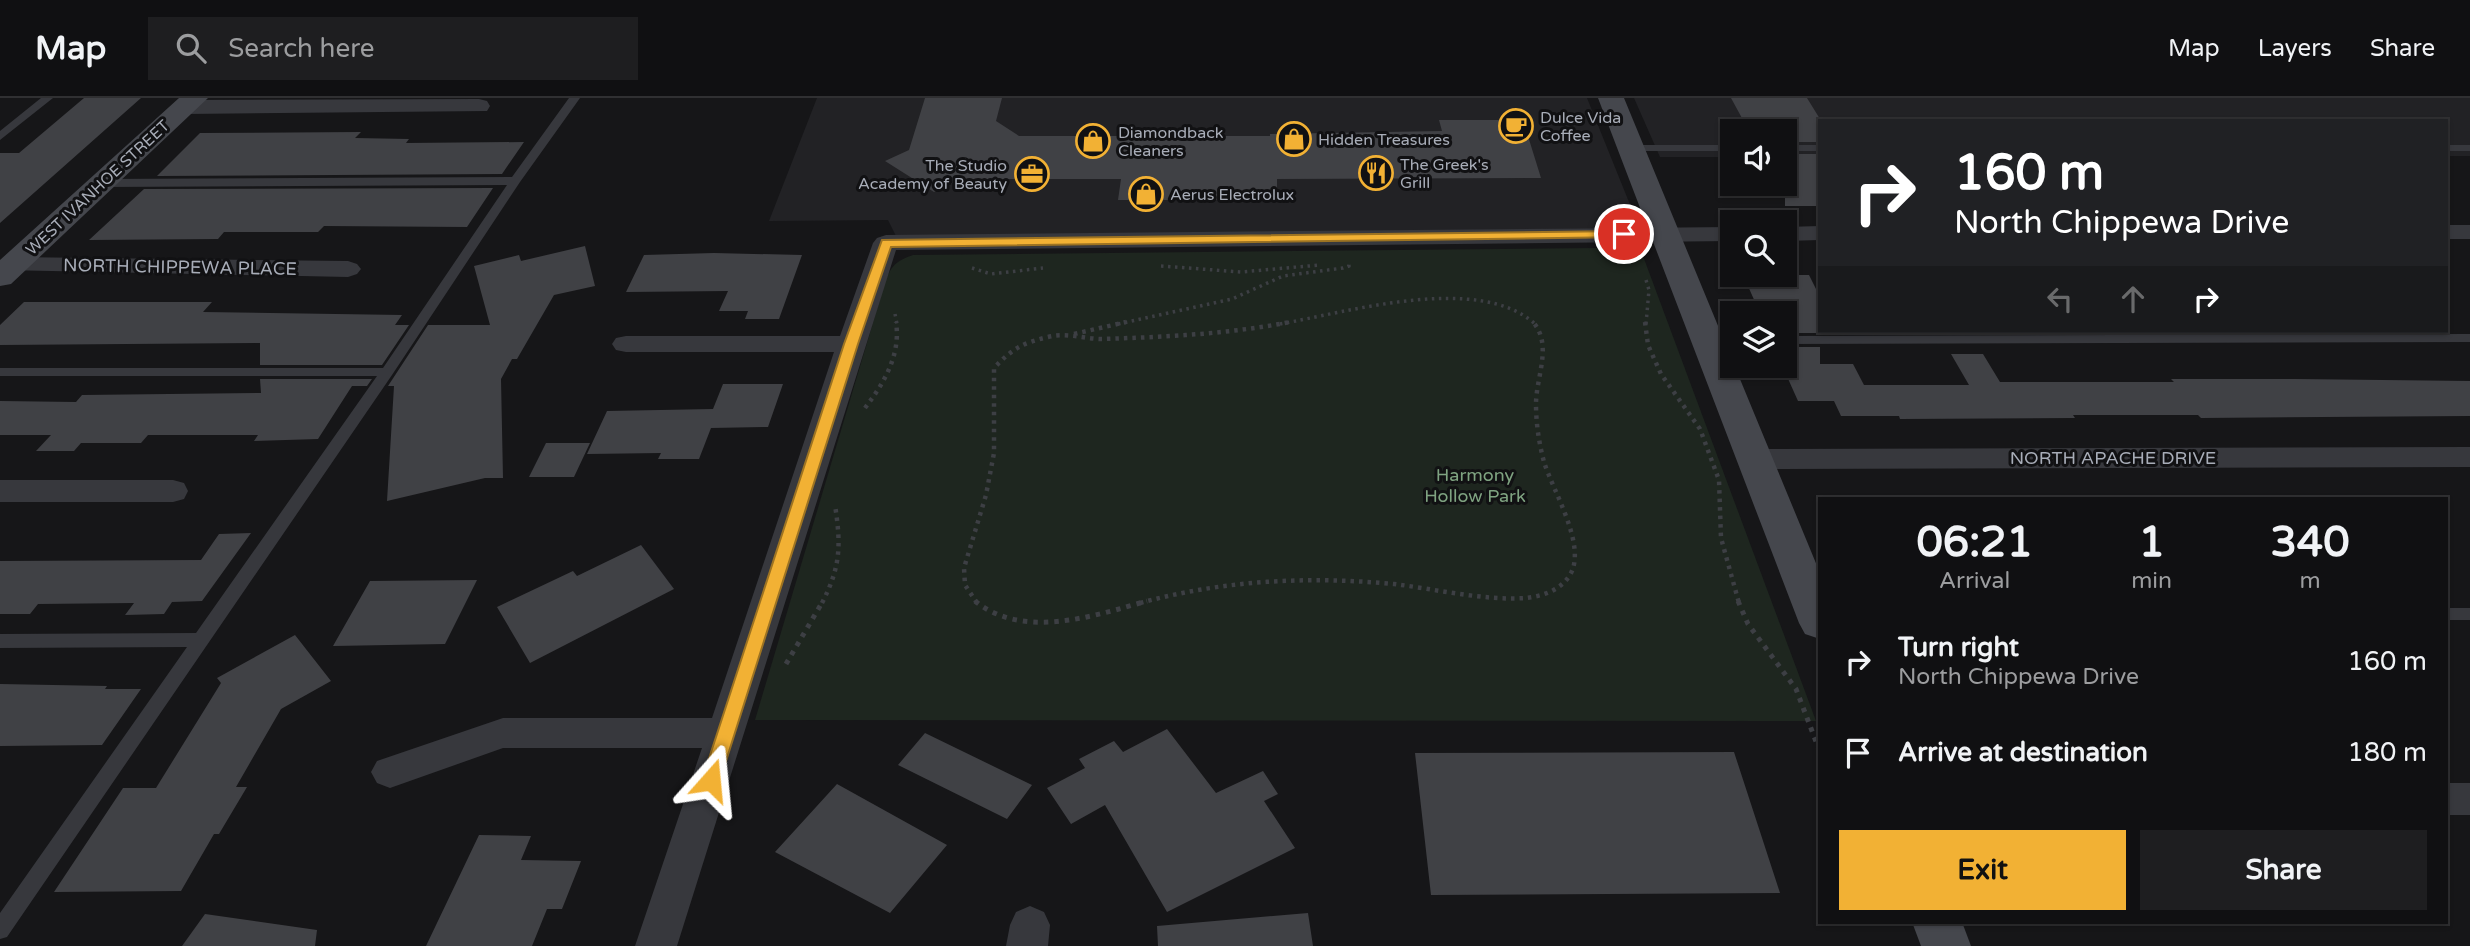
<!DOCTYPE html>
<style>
:root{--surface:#101012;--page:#1e1e20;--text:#f1f3f6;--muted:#9c9d9f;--line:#303032;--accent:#f2b134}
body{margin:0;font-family:"Varela Round",sans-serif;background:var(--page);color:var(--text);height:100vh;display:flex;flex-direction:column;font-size:26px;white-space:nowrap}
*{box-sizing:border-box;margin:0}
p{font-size:23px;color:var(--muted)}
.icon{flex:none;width:38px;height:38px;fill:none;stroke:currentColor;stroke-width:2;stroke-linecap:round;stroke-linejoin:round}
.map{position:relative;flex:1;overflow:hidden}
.sheet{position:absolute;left:1818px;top:399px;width:630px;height:427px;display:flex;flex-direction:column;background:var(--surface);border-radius:0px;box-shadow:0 2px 5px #0004,0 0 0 2px var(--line)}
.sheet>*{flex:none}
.banner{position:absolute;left:1818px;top:21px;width:630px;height:214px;border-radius:0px;box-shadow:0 2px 5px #0004,0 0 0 2px var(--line);background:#202124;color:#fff;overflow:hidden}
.controls{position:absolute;left:1720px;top:21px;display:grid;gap:14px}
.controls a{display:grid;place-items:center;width:77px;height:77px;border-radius:0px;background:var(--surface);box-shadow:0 2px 5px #0004,0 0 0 2px var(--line);font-size:35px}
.pin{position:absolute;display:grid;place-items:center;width:60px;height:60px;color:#fff;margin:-30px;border:4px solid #fff;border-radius:50%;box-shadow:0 2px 7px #0007}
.me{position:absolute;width:77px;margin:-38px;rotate:18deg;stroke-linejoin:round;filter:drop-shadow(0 0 5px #0008)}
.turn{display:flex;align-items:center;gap:24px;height:147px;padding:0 21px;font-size:32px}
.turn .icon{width:91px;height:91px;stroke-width:2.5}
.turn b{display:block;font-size:49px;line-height:60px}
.lanes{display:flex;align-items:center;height:66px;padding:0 21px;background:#0003;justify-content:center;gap:35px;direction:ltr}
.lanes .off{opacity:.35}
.eta{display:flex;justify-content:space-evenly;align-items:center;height:119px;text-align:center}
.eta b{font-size:42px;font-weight:800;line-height:49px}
.primary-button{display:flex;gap:14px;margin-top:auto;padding:14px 21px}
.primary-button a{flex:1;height:80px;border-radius:0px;background:var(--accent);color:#111;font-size:28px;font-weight:800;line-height:80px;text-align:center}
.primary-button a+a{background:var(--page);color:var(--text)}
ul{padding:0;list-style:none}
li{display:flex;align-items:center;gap:21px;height:91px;padding:0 21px}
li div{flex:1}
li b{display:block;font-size:26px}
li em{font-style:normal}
header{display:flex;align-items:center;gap:42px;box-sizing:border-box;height:98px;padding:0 35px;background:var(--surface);border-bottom:2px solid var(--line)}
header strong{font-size:33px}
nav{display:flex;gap:38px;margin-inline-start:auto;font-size:24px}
.search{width:490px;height:63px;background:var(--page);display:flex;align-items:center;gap:18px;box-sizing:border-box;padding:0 24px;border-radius:0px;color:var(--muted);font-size:26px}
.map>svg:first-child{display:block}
</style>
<header>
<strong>Map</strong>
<div class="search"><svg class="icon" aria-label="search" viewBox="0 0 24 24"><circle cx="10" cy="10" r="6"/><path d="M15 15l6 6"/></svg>Search here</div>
<nav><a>Map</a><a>Layers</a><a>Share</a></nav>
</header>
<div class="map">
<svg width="2470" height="848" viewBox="0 0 2470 848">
<rect width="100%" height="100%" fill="#161618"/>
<path fill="#222225" d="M817 0H1587L1633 114 1628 125 1617 130 897 140 888 122 769 123Z
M1634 0H2470V58H2447L2446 23H1820V59H1785V33H1732V59H1660Z"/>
<path fill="#1e261f" d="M1598 150 1632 152 1643 158 1816 623 755 622 886 181C892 166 899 162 913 157Z"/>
<path fill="#404145" d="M84 0H141L0 125V55H19Z
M925 0H1002L996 23 1019 38H1270V36L1442 33 1439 22H1523L1541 80 1277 81V102H1118L1121 81H961L934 94 885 63 909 52Z
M1731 0H1807L1820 21V44H1785V33H1749Z
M361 34 355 40 409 41 406 45 524 44 502 76 157 78 200 35Z
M1785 56H1820V108H1785Z
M493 90 467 129 324 128 318 134H224L218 141 89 142 144 91Z
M585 148 595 188 554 197 517 261H512L501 281 503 380H485L387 403 394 288H388L428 227H490L474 168 519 157 521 163Z
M714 155 802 157 779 221H745L748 213H719L728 193 626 194 644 157Z
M1743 177H1809L1820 199V235H1785V215H1760Z
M24 204H212L203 214 402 217 395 227H409L382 267H260V245L0 247V227Z
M1785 249H1820V266H1853L1864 287H1969L1951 256H1983L2000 284H2174L2171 281H2296L2470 283V318L2201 320 2198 317H2073L2075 320 1900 321 1899 318H1841L1834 303H1798L1785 274Z
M260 281H372L367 288H352L318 341 254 343 258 337H148L141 345H81L74 353H36L51 337H0V303L76 304 82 297 261 295Z
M723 286H783L768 329 711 330 699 361H658L661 355 587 356 607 313 713 311Z
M546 345H590L574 379H529Z
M251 435 202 503 172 504 164 516 125 517 134 505 38 506 30 516H0V463L201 462 219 436Z
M641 447 674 491 530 565 497 509 573 473 577 478Z
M477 482 445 546 333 548 370 483Z
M295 537 331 583 281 611 236 689H247L219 736H214L181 793 54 794 123 690H156L221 585 217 580Z
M0 586 107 588 105 591H141L102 647 0 648Z
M1167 631 1216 695 1263 673 1278 696 1264 703 1295 750 1167 814 1105 707 1071 726 1047 690 1085 670 1079 661 1114 643 1123 654Z
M925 635 1032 687 1007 721 898 667Z
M1734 654 1780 795 1431 797 1415 655Z
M837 686 947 747 890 815 775 754Z
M479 737 531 738 521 762 581 763 562 811H547L532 848H426Z
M1308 815 1313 848H1158L1157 828Z
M205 816 317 832 315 848H182Z"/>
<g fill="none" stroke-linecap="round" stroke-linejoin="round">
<path stroke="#3d3f44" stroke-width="3.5" stroke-dasharray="2.5 4.5" stroke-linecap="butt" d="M1161 168 1241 174 1320 167
M972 170 991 176 1043 170
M895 216 897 226
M1118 226 1232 201 1283 178 1343 170 1349 168 1348 164
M1280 226C1348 214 1479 175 1535 226
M1646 226 1649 192 1646 182"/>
<path stroke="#3d3f44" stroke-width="4.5" stroke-dasharray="3.5 5" stroke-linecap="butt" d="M1645 224 1648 247 1661 276 1700 331 1719 382 1721 440 1739 505
M1074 236 1126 224
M865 310C884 285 901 257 896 224
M822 505C841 468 841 447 835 407
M977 505 965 487 964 470 986 397 994 355V270C1012 251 1022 245 1048 239 1067 234 1084 241 1102 241 1164 239 1229 236 1290 224
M1140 505C1224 482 1308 478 1394 486 1435 491 1485 503 1526 500 1543 498 1562 492 1571 475 1586 446 1553 393 1544 364 1539 345 1536 326 1536 306 1536 279 1553 247 1533 224"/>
<path stroke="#3d3f44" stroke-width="5" stroke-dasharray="4.5 6" stroke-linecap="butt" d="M975 503C1023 542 1094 518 1147 503
M1738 503 1748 526 1796 591 1820 654
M786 566 823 503"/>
<path fill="#37383d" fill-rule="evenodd" d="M41 0H53L0 42V33Z
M569 0H580L520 84 392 277 7 839 0 841V815L187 549 0 550V536L196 535 377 278H0V270H383L507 87 102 89 96 85 102 81 512 79Z
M1732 47V53H1630L1624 50 1630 47Z
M1785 47H1820V53H1785Z
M2446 47H2470V53H2446Z
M2470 236V244L1785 246V238Z
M1708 238H1732V246L1703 245 1701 242 1703 239Z
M2446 510H2470V522H2446Z"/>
<path fill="#37383d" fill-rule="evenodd" d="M479 1 487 3 490 8 487 13 185 16 177 14 174 9 177 4 185 2Z
M2446 127H2470V141H2446Z
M1820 128V142L1785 143V129Z
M1732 129V143L896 152 677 848H635L702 650H503L390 690 377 685 371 674 377 663 503 620H712L834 254H626L616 252 612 246 616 240 626 238H840L873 145 877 140 886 137Z
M12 159 348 163 357 166 361 171 357 176 348 179 3 172 0 168 3 162Z
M2470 349V369L1757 371 1746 368 1742 361 1746 354 1757 351Z
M0 382H173L184 385 188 393 184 401 173 404H0Z
M2446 685H2470V717H2446Z
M1030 808 1044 814 1050 827 1048 848H1006L1010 827 1016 814Z"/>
<path fill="#45474d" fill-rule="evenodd" d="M179 0H208L11 186 0 188V162Z
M1598 0H1624L1820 475V541L1805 536 1799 525Z
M1912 824H1962L1971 848H1921Z"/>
</g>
<path fill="#f2b134" stroke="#9d7322" stroke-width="2" d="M1624 133 1628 134V139L891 149 858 246 720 682 718 688 711 690 704 688 702 682 844 246 882 142Z"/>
<defs>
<g id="cafe-ring" transform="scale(1.75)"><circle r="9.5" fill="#111113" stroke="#f2b134" stroke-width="1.5"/><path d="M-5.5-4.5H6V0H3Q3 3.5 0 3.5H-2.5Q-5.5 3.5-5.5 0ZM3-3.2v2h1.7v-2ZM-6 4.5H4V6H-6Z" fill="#f2b134"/></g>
<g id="shop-ring" transform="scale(1.75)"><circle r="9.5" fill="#111113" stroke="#f2b134" stroke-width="1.5"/><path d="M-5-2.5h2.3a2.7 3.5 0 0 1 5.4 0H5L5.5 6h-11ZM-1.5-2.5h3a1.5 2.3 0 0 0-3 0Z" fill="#f2b134"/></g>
<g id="restaurant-ring" transform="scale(1.75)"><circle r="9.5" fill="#111113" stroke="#f2b134" stroke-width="1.5"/><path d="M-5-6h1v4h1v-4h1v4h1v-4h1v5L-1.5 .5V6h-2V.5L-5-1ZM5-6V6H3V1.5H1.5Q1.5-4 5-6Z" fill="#f2b134"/></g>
<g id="office-ring" transform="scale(1.75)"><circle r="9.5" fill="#111113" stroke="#f2b134" stroke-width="1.5"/><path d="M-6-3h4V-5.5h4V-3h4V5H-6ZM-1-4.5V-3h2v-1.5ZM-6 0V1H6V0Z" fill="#f2b134"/></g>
</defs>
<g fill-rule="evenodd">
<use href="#cafe-ring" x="1516" y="28"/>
<use href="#shop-ring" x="1294" y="41"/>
<use href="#shop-ring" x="1093" y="43"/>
<use href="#restaurant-ring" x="1376" y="75"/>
<use href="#office-ring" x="1032" y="76"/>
<use href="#shop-ring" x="1146" y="96"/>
</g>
<g text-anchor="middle" stroke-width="6" stroke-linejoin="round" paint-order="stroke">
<g font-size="16" fill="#a8adb8" stroke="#111113" text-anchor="start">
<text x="1540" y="25">Dulce Vida<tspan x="1540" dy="18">Coffee</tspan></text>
<text x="1118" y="40">Diamondback<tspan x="1118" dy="18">Cleaners</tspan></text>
<text x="1318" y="47">Hidden Treasures</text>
<text x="1400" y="72">The Greek's<tspan x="1400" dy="18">Grill</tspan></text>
<text x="1007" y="73" text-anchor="end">The Studio<tspan x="1007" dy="18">Academy of Beauty</tspan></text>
<text x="1170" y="102">Aerus Electrolux</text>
</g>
<g font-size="16" fill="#a8adb8" stroke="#111113">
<text transform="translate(97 89) rotate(-43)" y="6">WEST IVANHOE STREET</text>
</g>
<g font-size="18" fill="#a8adb8" stroke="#111113">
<text transform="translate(180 169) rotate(1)" y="6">NORTH CHIPPEWA PLACE</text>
<text x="2113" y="366">NORTH APACHE DRIVE</text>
</g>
<g font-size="18" fill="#7fa381" stroke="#111113">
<text x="1475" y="383">Harmony<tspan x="1475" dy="21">Hollow Park</tspan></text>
</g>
</g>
</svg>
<div class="controls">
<a><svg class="icon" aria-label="sound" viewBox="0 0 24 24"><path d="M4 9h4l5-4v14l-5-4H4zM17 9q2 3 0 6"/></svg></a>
<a><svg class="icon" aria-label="search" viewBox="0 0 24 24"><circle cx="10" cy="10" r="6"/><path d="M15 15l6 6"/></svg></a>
<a><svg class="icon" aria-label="layers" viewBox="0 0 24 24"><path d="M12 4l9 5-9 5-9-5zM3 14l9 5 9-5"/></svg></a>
</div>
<div class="pin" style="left:1624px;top:136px;background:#d93025"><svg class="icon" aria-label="arrive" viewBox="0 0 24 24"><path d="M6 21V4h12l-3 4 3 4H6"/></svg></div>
<svg class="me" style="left:711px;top:682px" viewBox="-20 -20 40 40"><path d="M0-17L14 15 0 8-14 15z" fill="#f2b134" stroke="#fff" stroke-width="4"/></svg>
<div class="banner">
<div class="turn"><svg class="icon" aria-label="right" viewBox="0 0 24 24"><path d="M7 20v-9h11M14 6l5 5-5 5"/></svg><div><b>160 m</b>North Chippewa Drive</div></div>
<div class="lanes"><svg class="icon off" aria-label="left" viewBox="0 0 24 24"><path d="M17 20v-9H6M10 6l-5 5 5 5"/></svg><svg class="icon off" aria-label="ahead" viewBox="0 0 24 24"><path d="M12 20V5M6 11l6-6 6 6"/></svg><svg class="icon" aria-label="right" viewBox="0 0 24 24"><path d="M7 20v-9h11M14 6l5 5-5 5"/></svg></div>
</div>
<section class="sheet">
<div class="eta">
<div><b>06:21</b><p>Arrival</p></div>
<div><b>1</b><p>min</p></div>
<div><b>340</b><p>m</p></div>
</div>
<ul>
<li><svg class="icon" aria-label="right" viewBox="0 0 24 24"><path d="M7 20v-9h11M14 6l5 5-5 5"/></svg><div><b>Turn right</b><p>North Chippewa Drive</p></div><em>160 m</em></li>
<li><svg class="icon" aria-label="arrive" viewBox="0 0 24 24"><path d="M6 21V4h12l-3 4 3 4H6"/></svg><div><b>Arrive at destination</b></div><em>180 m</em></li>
</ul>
<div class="primary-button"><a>Exit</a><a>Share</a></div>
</section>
</div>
